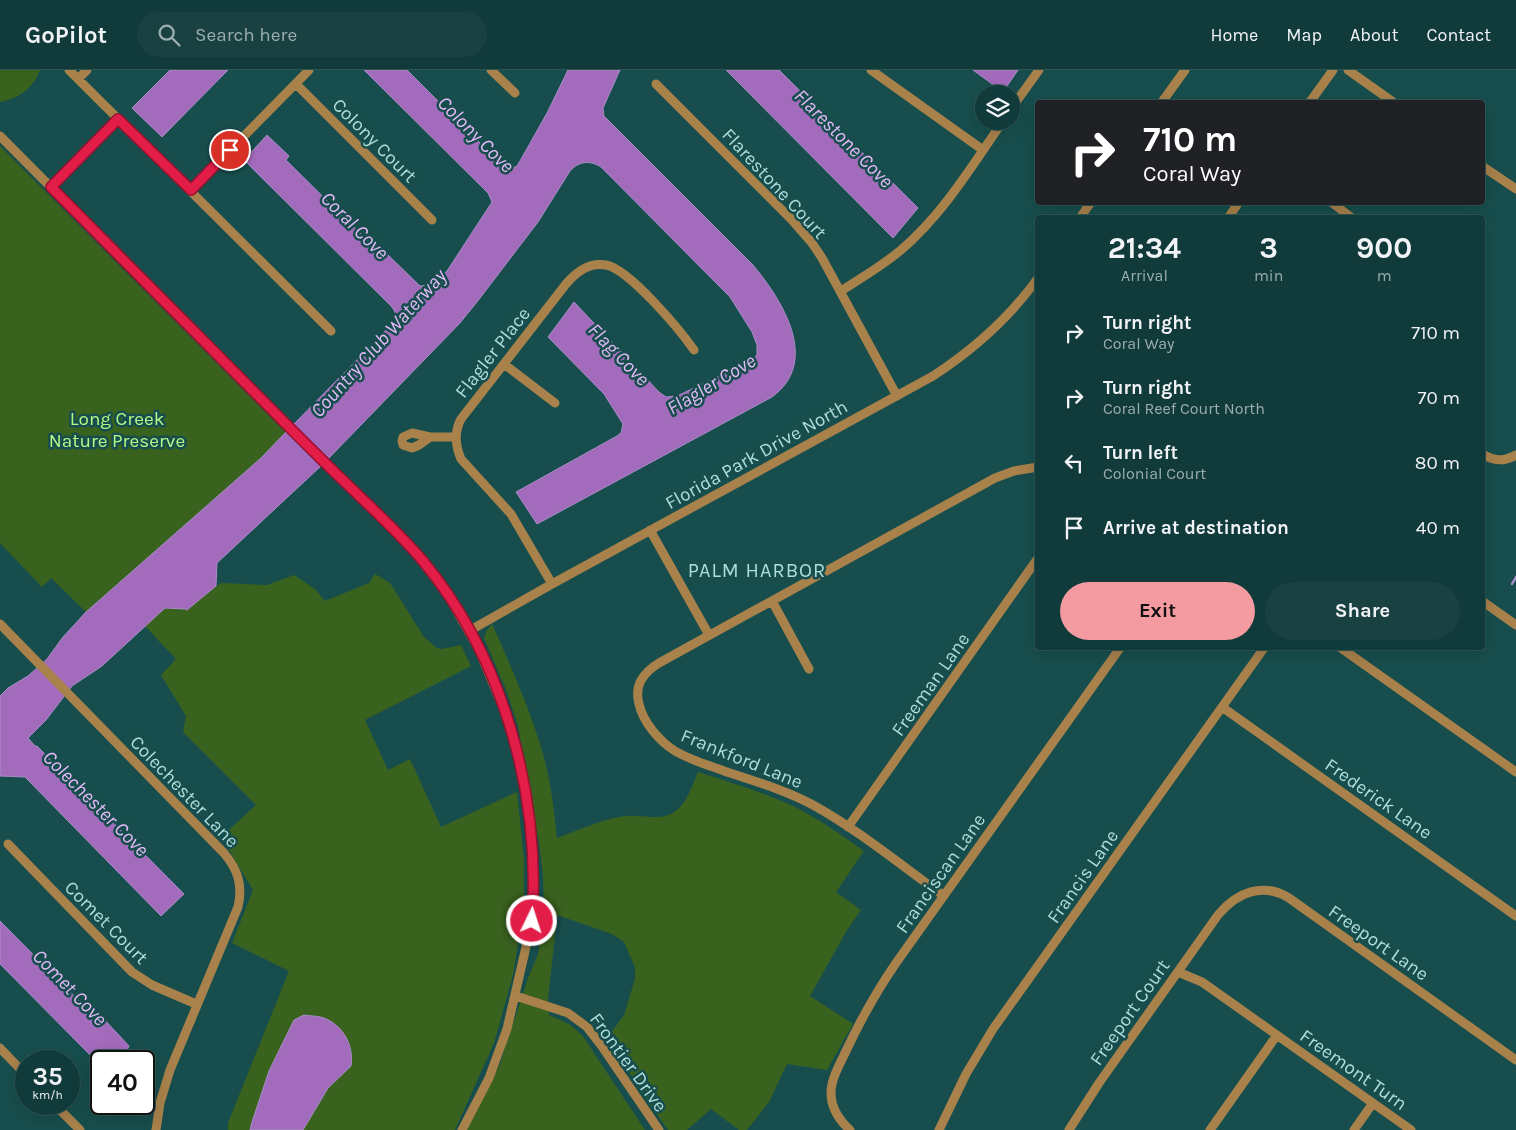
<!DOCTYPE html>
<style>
:root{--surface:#113a3a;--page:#1a4142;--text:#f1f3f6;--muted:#9cadaf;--line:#305454;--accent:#f49aa1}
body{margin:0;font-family:Karla,sans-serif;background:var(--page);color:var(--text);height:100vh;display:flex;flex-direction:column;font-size:19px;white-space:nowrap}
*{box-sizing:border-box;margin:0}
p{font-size:16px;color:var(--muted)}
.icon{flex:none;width:28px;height:28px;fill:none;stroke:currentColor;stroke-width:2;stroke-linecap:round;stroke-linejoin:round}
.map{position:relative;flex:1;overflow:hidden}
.details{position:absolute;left:1035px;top:145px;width:450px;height:435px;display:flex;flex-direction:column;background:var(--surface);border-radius:5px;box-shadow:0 5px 20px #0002,0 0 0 1px var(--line)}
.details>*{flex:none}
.guide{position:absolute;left:1035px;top:30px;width:450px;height:105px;border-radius:5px;box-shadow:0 5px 20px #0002,0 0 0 1px var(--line);background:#202124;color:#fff;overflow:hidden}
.controls{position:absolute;left:975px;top:15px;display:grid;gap:10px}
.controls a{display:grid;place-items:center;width:45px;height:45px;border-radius:50%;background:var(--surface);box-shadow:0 5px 20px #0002,0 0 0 1px var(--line);font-size:25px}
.speed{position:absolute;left:15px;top:980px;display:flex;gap:10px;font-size:25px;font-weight:700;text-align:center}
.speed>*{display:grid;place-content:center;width:65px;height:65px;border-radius:50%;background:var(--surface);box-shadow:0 5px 20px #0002,0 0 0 1px var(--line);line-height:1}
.speed small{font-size:12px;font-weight:400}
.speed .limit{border:2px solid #111;border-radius:8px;background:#fff;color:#111}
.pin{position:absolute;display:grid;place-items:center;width:42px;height:42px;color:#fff;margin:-21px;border:2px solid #fff;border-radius:50%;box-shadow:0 1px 5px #0007}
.me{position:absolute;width:55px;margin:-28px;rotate:4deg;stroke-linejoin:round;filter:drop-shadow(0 0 4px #0008)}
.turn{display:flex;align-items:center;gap:18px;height:105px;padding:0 25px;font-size:22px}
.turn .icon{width:65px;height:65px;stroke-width:2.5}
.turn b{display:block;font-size:35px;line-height:42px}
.eta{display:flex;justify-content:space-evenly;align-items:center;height:85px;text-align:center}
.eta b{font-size:30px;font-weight:700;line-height:35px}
.button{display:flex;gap:10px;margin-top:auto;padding:10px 25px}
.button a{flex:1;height:58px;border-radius:30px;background:var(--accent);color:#111;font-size:20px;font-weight:700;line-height:58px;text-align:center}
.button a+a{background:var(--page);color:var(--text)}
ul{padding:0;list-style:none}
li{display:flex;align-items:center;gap:15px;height:65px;padding:0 25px}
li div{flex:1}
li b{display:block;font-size:19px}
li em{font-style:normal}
header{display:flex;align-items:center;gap:30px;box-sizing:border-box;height:70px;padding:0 25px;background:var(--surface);border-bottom:1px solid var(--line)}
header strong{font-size:24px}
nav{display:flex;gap:28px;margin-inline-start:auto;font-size:18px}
.search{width:350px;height:45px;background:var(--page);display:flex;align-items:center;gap:12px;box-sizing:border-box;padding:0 18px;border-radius:28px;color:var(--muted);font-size:19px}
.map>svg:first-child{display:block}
</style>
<header>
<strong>GoPilot</strong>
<div class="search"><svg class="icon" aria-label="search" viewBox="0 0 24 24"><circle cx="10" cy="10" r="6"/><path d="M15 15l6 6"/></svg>Search here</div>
<nav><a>Home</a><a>Map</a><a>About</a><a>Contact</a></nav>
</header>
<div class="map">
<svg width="1516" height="1060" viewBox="0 0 1516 1060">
<rect width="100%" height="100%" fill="#174e4d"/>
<path fill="#3a621f" d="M0 0H40C33 19 19 28 0 32Z
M0 76 286 362 261 388 86 542 51 508 42 517 0 473Z
M375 504 390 513 424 567 437 578 442 579 461 575 471 596 365 650 388 700 410 689 441 757 517 722 524 789V821L523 843 513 905 494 973 455 1060H228V1053L289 901 232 873 253 820 221 767 256 735 183 662 186 646 161 605 176 589 145 556 165 538 185 539 187 540 216 516 222 513 267 515 294 505 315 519 325 531 369 513Z
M492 554C510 594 528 635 541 677 550 706 554 738 557 768 577 761 598 751 619 747 632 744 644 747 657 747 683 747 690 721 698 702 729 712 759 721 789 734 816 747 840 764 864 781L836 822 861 840 847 860 810 926 853 954 827 1000 787 994 769 1032 747 1060H739L711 1039 687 1060H668L642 1023 608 967 624 945 635 909V897L624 872 612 864 557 845 548 930 549 945 569 954 582 965 645 1060H467L500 994 528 908 538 884 544 842 543 806 539 773 518 656 507 622 484 568 487 560Z"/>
<path fill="#a36bbc" stroke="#a78dc6" d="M170 0H228L162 67 132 38Z
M364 0H407L501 94 511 99 517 96 520 91 547 43 568 0H620L603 38 604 46 753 195C782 230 821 291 772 327L537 454 516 422 617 366 621 363 623 354 604 324 548 267 574 232 659 322 666 327 677 326 751 291 757 285V275L752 262 730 227 601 97C590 90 579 91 570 101L538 152 477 232 459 254 328 389 294 354 393 253C397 246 396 242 391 236L244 90 267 65 289 86 286 90 382 185 385 182 420 216 431 215 447 201 492 132 488 123Z
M726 0H779L918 138 893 168Z
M973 0H1018L1003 22Z
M286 362 321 396 217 493 216 516 187 540 185 539 165 538 102 596 72 616 46 650 28 668 35 676H37L184 824 161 846 25 707 0 706V626L8 618 28 606 47 589 63 567 86 542 261 388Z
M0 851 84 936 88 932 129 976 126 982 131 987 127 991H101V996L0 894Z
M304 945C311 946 318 946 324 948 344 956 354 976 351 996L328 1018 303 1060H250L252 1052 269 1001 294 950Z"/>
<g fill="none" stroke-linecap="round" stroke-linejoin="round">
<path stroke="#a78dc6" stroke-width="2.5" d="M1512 514 1516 507"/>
<path stroke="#a8814b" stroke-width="9" d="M69 0 331 261
M491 0 515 23
M871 0 983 80
M1348 0 1393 32
M78 9 87 0
M296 14 432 150
M656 14 792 150 812 173 822 188 897 326
M1162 32 1185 0
M1310 32 1333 0
M1011 39 1039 0
M0 66 337 405 409 475 447 524 479 580 506 645 521 698 526 722 532 771 534 826 532 851 507 959 489 1008 462 1060
M1482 96 1516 119
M51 117 118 49
M191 120 309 0
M1331 132 1352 148
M1080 148 1091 132
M1228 148 1239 132
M841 221C861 208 882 196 901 180 943 144 972 96 1003 51
M504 294 555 333
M430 367 419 375 412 378 403 375 402 371 403 367 412 363 430 367H456
M1482 384C1494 391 1504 392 1516 385
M650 460 709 565
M552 514 511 444 461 389C455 375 454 362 461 349L566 214C576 202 590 192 606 195 629 199 680 260 694 280
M772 531 809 599
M1482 531 1516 555
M0 554 224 783C238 800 243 815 238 837L170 1000 160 1033 156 1060
M469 561 552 514 933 306C973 280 1010 247 1038 208
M1341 578 1516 702
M1222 637 1516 846
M848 757 1038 488
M8 774 132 902 152 915 196 934
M944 826C902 796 857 759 813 735 785 720 754 711 724 701 708 695 690 690 675 681 659 671 643 652 639 634 634 615 643 603 659 593L995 408 1014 401 1038 397
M1178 902 1202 912 1411 1060
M516 926 568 943 587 957 601 975 659 1060
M0 978 26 1005
M54 1034 80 1060
M850 1060C839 1050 831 1038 831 1023 831 1009 839 996 845 983 860 951 876 922 896 893L1120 578
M939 1060 966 1004 993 959 1264 578
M1069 1060 1099 1013 1218 845C1237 822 1263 812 1289 828L1516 990
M1210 1060 1277 965
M1354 1060 1373 1033"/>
</g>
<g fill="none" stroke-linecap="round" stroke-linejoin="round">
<g stroke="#92132f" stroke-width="12">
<path id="route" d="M230 80 191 120 118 49 51 117C129 196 208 275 286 354 308 376 330 398 352 419 376 442 401 465 423 491 504 589 541 725 532 851"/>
</g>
<use href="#route" stroke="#e11d48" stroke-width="9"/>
</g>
<g text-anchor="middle" stroke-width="5" stroke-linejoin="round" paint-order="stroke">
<g font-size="19" fill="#b0dddc" stroke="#174e4d">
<text transform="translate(375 70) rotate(45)" y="7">Colony Court</text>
<text transform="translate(775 113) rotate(47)" y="7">Flarestone Court</text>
<text transform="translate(492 282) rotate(-52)" y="7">Flagler Place</text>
<text transform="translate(756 384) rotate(-29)" y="7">Florida Park Drive North</text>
<text transform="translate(930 614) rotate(-55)" y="7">Freeman Lane</text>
<text transform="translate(742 688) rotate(22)" y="7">Frankford Lane</text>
<text transform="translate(185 721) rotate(46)" y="7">Colechester Lane</text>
<text transform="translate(1379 728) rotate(35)" y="7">Frederick Lane</text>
<text transform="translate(940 803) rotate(-55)" y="7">Franciscan Lane</text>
<text transform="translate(1082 806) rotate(-55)" y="7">Francis Lane</text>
<text transform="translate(107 852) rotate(45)" y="7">Comet Court</text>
<text transform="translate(1379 872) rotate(35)" y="7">Freeport Lane</text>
<text transform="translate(1129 942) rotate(-55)" y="7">Freeport Court</text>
<text transform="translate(629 992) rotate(54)" y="7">Frontier Drive</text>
<text transform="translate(1354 999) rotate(35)" y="7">Freemont Turn</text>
</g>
<g font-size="19" fill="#b2f887" stroke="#174e4d">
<text x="117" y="355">Long Creek<tspan x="117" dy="22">Nature Preserve</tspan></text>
</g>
<g font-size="20" font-style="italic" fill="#e3b9f7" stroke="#174e4d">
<text transform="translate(476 64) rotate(45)" y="7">Colony Cove</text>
<text transform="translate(844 68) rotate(45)" y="7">Flarestone Cove</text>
<text transform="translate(355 155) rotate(45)" y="7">Coral Cove</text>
<text transform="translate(378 273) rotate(-48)" y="7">Country Club Waterway</text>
<text transform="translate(619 284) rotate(46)" y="7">Flag Cove</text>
<text transform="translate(711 314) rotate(-31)" y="7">Flagler Cove</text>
<text transform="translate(96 733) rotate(45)" y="7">Colechester Cove</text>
<text transform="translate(70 917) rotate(46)" y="7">Comet Cove</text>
</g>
<g font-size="20" letter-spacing="1" fill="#b0dddc" stroke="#174e4d">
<text x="757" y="507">PALM HARBOR</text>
</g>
</g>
</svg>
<div class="controls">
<a><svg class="icon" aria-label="layers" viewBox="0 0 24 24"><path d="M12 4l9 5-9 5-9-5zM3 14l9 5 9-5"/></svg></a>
</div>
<div class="speed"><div>35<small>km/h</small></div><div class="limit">40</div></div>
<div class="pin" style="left:230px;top:80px;background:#d93025"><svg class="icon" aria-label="arrive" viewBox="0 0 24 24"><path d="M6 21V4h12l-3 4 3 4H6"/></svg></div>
<svg class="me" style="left:532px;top:851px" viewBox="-20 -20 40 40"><circle r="17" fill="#e11d48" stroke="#fff" stroke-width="3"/><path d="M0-11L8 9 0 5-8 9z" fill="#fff"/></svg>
<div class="guide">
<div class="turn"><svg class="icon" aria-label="right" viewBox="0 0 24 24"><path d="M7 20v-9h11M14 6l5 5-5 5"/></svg><div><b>710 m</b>Coral Way</div></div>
</div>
<section class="details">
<div class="eta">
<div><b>21:34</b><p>Arrival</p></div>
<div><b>3</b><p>min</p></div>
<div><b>900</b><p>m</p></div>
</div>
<ul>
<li><svg class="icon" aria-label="right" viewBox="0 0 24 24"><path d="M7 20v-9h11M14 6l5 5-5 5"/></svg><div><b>Turn right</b><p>Coral Way</p></div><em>710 m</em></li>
<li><svg class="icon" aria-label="right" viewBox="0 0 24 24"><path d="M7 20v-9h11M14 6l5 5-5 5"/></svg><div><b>Turn right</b><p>Coral Reef Court North</p></div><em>70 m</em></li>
<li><svg class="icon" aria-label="left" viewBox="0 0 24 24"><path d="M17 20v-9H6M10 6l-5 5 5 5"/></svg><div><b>Turn left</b><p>Colonial Court</p></div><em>80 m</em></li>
<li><svg class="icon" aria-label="arrive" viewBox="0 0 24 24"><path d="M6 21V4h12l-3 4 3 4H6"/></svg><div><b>Arrive at destination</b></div><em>40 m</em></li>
</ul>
<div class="button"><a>Exit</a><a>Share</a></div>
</section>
</div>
